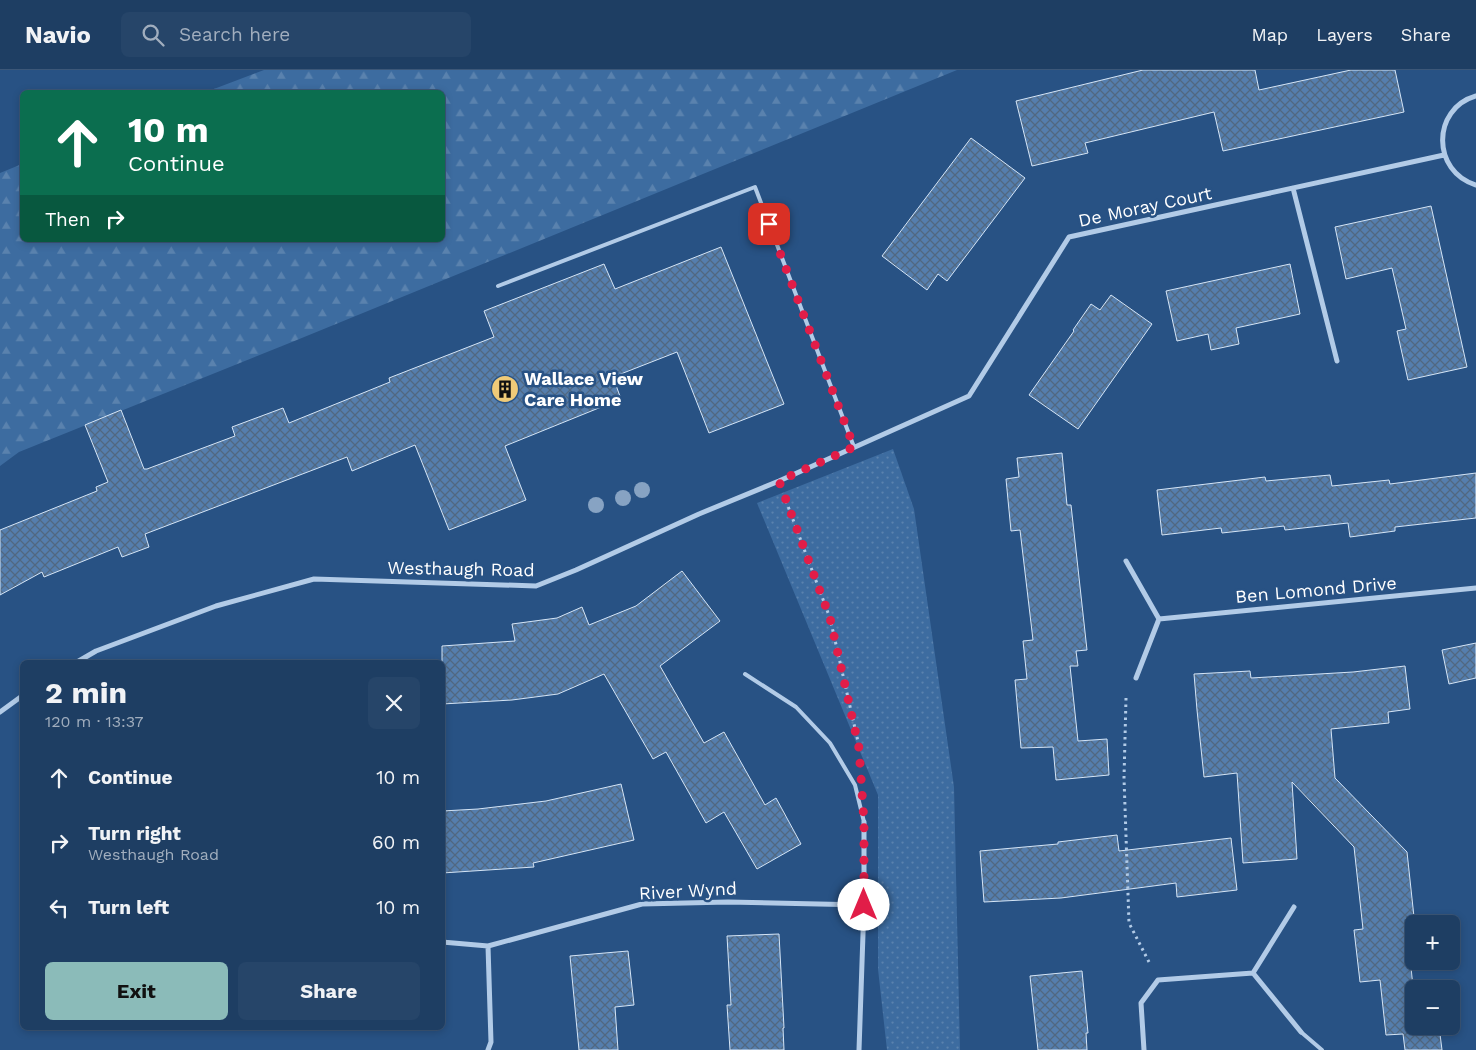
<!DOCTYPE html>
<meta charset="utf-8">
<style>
:root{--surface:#1e3e63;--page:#264569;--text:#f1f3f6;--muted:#a1aebe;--line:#3c5778;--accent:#8bbbb9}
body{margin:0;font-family:"Work Sans",sans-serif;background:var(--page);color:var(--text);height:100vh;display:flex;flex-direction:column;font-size:19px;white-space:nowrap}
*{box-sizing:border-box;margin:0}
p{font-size:16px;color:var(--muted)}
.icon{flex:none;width:28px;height:28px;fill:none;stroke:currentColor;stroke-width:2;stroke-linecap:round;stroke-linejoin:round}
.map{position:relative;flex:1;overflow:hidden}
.panel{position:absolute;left:20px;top:590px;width:425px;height:370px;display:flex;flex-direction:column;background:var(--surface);border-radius:8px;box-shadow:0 2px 8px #0003,0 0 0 1px var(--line)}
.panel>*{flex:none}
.top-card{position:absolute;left:20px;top:20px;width:425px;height:152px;border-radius:8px;box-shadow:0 2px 8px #0003,0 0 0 1px var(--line);background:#0b6e4f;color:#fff;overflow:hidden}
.tools{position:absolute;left:1405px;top:845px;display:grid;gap:10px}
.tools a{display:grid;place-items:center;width:55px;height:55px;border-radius:8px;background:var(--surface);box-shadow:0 2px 8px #0003,0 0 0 1px var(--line);font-size:25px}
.pin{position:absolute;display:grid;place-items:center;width:42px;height:42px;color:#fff;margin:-21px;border-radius:10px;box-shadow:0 2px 8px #0006}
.me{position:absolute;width:55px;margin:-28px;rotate:0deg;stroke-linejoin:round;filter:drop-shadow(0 0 4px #0008)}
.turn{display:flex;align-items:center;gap:18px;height:105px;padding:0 25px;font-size:22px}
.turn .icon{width:65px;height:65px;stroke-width:2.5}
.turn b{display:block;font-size:35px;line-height:42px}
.then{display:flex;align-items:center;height:48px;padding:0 25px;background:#0003;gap:10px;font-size:19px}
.round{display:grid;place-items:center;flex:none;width:52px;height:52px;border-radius:8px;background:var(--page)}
.headline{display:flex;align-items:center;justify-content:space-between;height:85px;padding:0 25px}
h1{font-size:30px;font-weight:700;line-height:38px}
.action{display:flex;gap:10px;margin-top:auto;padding:10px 25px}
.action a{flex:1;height:58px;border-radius:8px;background:var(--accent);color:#111;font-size:20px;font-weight:700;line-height:58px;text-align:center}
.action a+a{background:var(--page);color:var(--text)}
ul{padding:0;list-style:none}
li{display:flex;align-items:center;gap:15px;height:65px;padding:0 25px}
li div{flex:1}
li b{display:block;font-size:19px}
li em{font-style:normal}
header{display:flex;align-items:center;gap:30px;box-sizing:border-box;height:70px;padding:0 25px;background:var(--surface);border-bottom:1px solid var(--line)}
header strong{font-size:24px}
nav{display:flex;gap:28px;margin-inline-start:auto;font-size:18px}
.search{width:350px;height:45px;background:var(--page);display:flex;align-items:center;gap:12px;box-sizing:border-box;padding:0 18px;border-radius:8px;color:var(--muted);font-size:19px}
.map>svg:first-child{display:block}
</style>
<header>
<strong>Navio</strong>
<div class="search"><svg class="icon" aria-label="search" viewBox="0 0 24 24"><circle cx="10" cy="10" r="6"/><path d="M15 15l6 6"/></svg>Search here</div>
<nav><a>Map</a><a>Layers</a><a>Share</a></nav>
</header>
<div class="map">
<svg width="1476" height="980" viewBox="0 0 1476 980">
<defs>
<pattern id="green-dots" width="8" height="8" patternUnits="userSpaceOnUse" patternTransform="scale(1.25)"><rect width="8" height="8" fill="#3d6ca0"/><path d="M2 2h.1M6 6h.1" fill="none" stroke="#5a82ae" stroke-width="1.8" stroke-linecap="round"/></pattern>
<pattern id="forest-firs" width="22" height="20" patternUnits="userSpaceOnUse" patternTransform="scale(1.25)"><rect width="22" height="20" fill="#3d6ca0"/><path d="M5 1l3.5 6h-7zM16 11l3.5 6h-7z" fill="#5a82ae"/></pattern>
<pattern id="building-cross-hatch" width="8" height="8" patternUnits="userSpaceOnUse" patternTransform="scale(1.25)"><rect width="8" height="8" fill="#557ead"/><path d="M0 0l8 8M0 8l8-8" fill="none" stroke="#516881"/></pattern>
</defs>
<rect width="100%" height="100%" fill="#285284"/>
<path fill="url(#green-dots)" d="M893 379 914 439 954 717 960 980H887L878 899V725L757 433Z"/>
<path fill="url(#forest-firs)" d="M264 0H957L292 272 19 382 0 396V103L22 94V170H442V22H206Z"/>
<path fill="url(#building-cross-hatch)" stroke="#d5e5f6" d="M1143 0H1255L1259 20 1351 0H1395L1404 42 1223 81 1214 42 1085 73 1088 83 1032 96 1016 31Z
M971 68 1025 108 947 211 938 204 927 220 882 186Z
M1431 136 1467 297 1408 310 1397 261 1406 259 1392 198 1346 209 1335 157Z
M721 177 784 334 709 363 677 282 613 307 621 329 505 376 526 430 449 460 415 375 352 401 347 387 145 464 149 477 122 487 118 477 44 507 42 502 0 525V460L97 421 96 417 108 412 85 355 121 340 144 399H147L235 366 232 357 283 338 289 353 390 312 389 308 494 267 484 241 604 194 615 219Z
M1290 194 1300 244 1236 258 1239 274 1211 280 1208 264 1177 271 1166 221Z
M1111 225 1152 254 1078 359 1029 325 1074 261 1073 260 1091 234 1100 240Z
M1062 383 1067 435H1071L1087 580 1076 581 1078 596H1070L1078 671 1107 669 1109 705 1056 710 1053 677 1021 678 1015 610 1027 609 1023 571 1033 570 1020 460 1011 461 1006 409 1019 407 1017 388Z
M1476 403V448L1395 457V461L1350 467 1348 453 1285 460 1284 456 1222 463 1221 458 1162 465 1157 420 1265 407 1266 411 1330 405 1332 416 1389 410 1390 414Z
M682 501 720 551 660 596 704 673 724 662 765 735 776 728 801 774 757 799 724 742 706 753 666 682 653 689 604 604 558 624 512 630 442 634V576L515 571 512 554 557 548 582 537 589 555 636 536Z
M1476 573V608L1449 614 1442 580Z
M1405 596 1410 639 1388 642 1389 653 1331 659 1335 708 1407 782 1414 847 1406 848 1413 917 1434 915 1435 919H1414V956H1439L1442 980H1405L1403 964 1386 965 1380 910 1360 912 1354 860 1363 859 1354 777 1292 712 1297 789 1243 793 1237 703 1204 707 1197 640 1194 604 1250 601 1251 608 1353 602Z
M621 714 634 770 533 793 534 797 442 803V741L478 739 546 731Z
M1117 765 1119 781 1231 768 1237 820 1177 827 1176 813 1061 828 984 832 980 781 1058 774V772Z
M779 864 784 958H783L784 980H730L727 935H731L727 866Z
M628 881 634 935 615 937 618 980H579L570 886Z
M1082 901 1088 963H1086L1087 980H1038L1030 906Z"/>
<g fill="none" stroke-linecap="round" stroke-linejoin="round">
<path stroke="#b2cbe7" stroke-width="3" stroke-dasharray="2.5 4" stroke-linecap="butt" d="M786 431 830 548 859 676
M1126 628 1124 708 1129 853 1149 892"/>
<path stroke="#b2cbe7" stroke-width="4" d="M498 216 755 117 854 377
M745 604 796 637 830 673 855 715 864 752
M1301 962 1322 980"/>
<path stroke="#b2cbe7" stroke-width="5" d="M1476 26C1431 39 1432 102 1476 115
M1293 118 1337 291
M1126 491 1159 549 1136 608
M1159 549 1476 518
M77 592 96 581 216 536 314 509 536 516 576 500 699 444 779 411 969 326 1069 167 1444 85
M0 642 22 626
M442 872 488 876 642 834 728 832 864 835
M488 876 491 972 488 980
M1253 903 1294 837
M859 980 864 835V752
M1144 980 1141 933 1158 910 1253 903 1301 962"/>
</g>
<g fill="#87a3c3">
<circle cx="642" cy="420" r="8"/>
<circle cx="623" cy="428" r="8"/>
<circle cx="596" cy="435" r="8"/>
</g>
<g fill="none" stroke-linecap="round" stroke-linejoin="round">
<path stroke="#e11d48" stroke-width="9" stroke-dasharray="0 16.2" d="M769 154 854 377 779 411 830 548 859 678 864 752V835"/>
</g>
<defs>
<g id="building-disc" transform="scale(1.4375)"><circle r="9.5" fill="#efca78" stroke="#285284"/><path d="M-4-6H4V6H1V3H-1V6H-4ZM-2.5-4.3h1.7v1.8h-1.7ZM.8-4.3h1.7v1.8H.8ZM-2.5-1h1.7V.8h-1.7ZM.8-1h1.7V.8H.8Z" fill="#111"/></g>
</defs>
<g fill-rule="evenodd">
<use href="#building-disc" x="505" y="319"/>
</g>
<g text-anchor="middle" stroke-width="5" stroke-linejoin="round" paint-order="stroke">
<g font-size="18" fill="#fff" stroke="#285284">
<text transform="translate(1145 137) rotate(-12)" y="6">De Moray Court</text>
<text transform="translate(461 499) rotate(1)" y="6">Westhaugh Road</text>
<text transform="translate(1316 520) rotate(-5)" y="6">Ben Lomond Drive</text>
<text transform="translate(688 821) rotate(-3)" y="6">River Wynd</text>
</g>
<g font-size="18" font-weight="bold" fill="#fff" stroke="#285284" text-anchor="start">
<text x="524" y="315">Wallace View<tspan x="524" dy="21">Care Home</tspan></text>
</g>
</g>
</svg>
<div class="tools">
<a>+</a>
<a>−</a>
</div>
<div class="pin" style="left:769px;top:154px;background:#d93025"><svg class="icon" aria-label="arrive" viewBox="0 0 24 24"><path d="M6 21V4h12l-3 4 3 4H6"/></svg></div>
<svg class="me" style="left:864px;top:835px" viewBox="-20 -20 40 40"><circle r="19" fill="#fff"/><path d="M0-13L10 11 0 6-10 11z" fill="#e11d48"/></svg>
<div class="top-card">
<div class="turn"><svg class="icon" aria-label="ahead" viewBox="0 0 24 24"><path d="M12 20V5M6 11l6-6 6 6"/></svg><div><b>10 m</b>Continue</div></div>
<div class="then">Then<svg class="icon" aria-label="right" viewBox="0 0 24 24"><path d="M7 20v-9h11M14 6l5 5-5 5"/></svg></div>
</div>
<section class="panel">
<div class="headline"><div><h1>2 min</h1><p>120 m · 13:37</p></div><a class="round"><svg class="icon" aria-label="close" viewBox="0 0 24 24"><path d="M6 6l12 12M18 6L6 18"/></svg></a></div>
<ul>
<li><svg class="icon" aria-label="ahead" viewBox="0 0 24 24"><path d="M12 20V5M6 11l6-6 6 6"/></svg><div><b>Continue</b></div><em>10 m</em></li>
<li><svg class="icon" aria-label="right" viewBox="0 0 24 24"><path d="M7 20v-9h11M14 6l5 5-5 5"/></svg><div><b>Turn right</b><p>Westhaugh Road</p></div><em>60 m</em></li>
<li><svg class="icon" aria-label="left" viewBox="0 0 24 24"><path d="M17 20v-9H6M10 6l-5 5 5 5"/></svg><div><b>Turn left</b></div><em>10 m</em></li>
</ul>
<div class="action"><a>Exit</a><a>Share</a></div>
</section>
</div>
